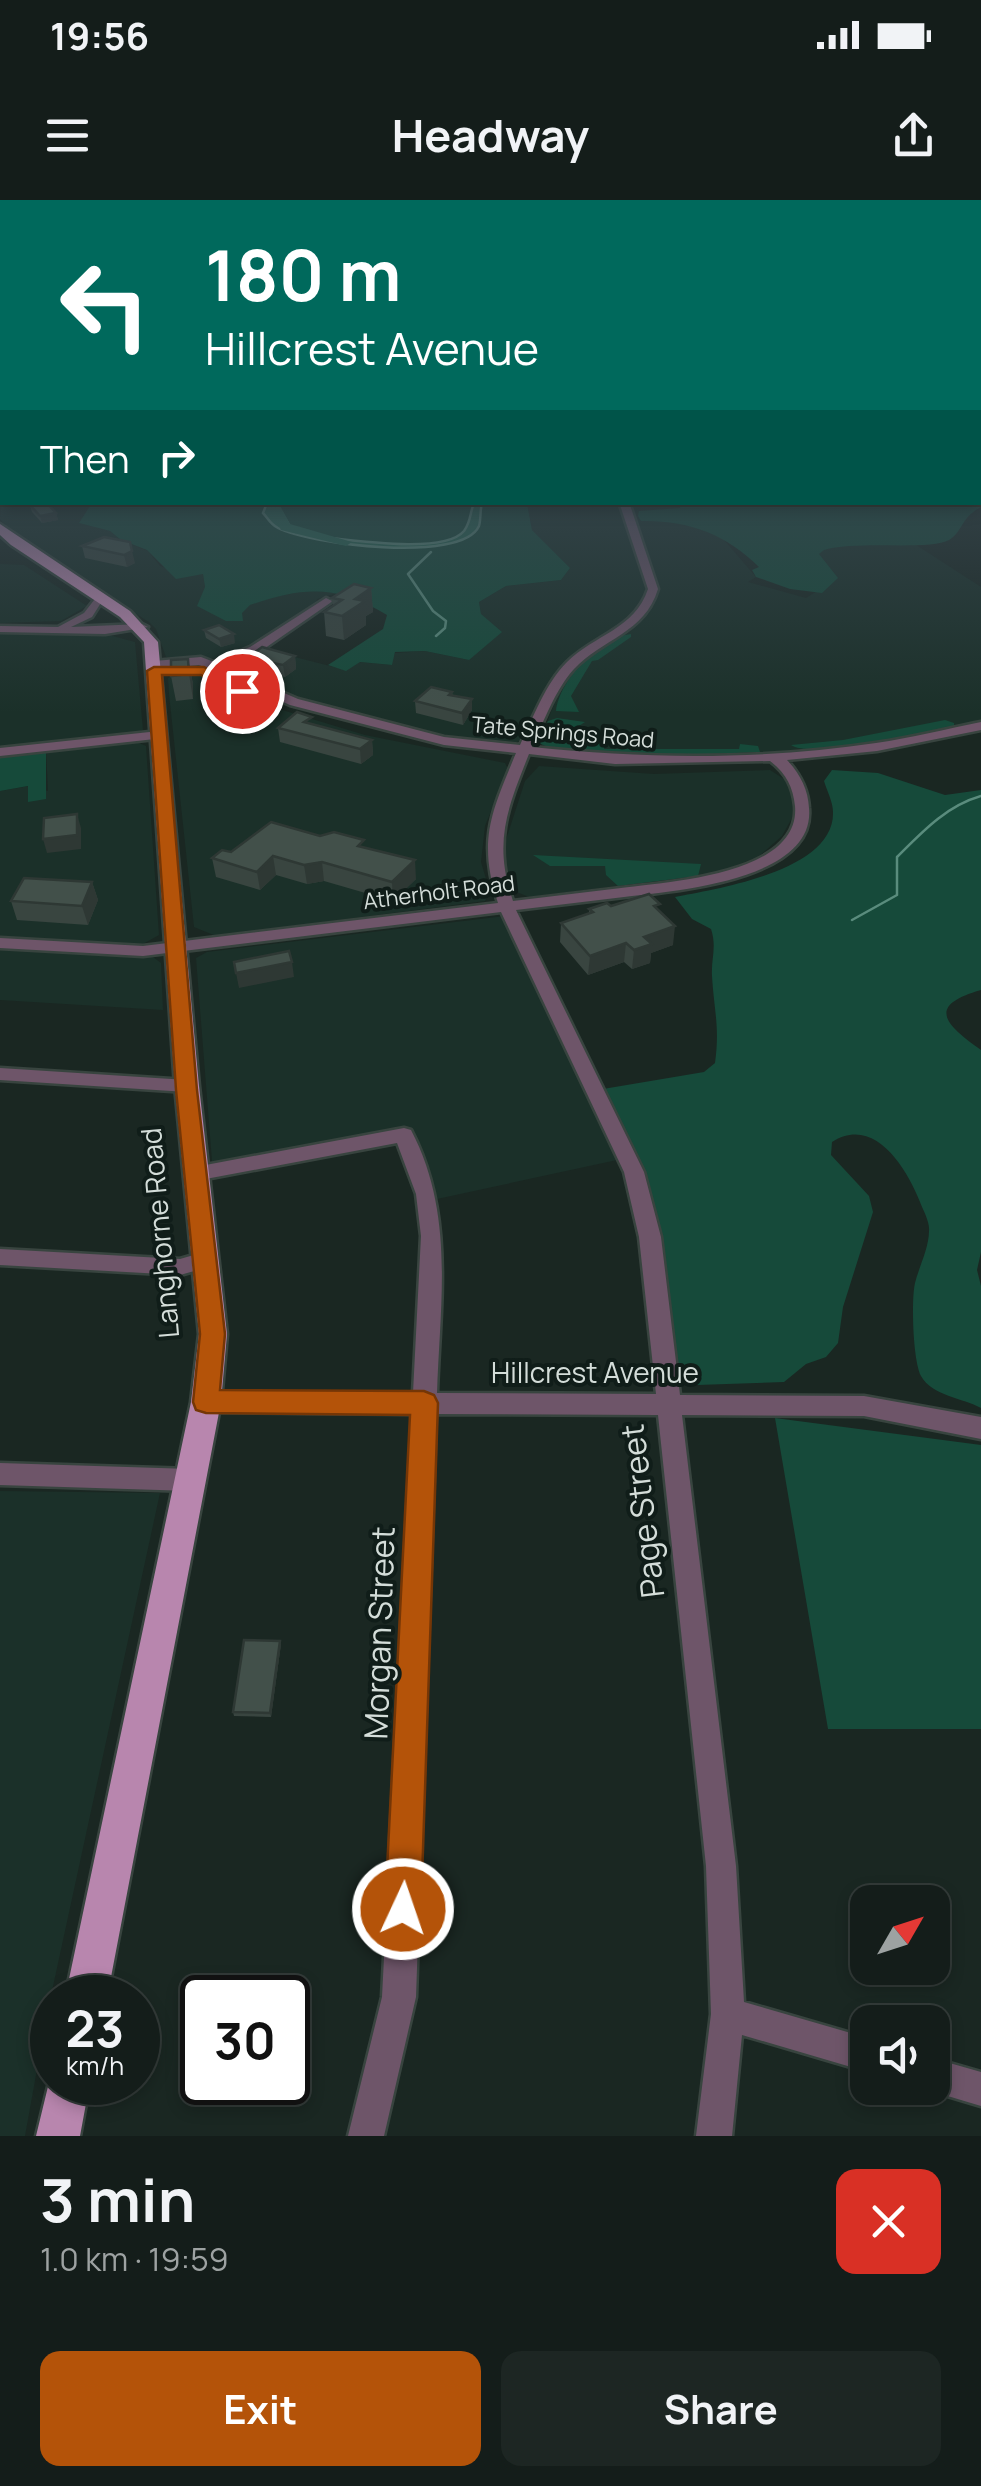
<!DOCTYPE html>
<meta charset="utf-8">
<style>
:root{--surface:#141d1a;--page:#1d2623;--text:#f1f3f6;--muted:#9da2a2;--line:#333b39;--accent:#b45309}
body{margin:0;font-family:Manrope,sans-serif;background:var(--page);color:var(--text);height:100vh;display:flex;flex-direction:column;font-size:38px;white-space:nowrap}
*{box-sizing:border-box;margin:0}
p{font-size:32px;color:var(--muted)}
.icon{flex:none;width:55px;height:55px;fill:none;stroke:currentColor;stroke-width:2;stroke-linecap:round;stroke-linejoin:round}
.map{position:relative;height:1936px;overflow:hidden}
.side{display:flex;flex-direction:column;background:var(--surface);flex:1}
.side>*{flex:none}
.banner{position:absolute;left:0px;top:0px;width:982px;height:305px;box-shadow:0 5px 15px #0003,0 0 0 2px var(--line);background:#00695c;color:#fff;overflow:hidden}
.needle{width:65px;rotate:51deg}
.controls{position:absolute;left:850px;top:1685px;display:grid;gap:20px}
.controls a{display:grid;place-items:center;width:100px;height:100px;border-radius:20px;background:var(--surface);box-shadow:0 5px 15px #0003,0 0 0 2px var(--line);font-size:50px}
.speed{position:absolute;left:30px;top:1775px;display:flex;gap:20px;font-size:50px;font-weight:700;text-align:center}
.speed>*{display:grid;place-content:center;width:130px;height:130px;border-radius:50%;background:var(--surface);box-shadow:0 5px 15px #0003,0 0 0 2px var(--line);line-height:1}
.speed small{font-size:25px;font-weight:400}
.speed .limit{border:5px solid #111;border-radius:15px;background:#fff;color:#111}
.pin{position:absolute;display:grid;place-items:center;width:85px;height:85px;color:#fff;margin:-42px;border:5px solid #fff;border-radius:50%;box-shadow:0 2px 10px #0007}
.me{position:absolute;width:110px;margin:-55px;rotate:3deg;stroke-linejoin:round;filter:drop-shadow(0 0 8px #0008)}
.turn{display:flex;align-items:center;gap:35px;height:210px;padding:0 40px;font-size:45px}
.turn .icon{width:130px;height:130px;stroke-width:2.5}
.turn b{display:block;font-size:70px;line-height:85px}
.then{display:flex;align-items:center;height:95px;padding:0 40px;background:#0003;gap:20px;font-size:38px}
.round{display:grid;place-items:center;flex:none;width:105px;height:105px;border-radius:20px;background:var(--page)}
.summary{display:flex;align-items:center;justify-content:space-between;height:170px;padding:0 40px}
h1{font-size:60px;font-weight:700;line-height:75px}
.cta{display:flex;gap:20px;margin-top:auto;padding:20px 40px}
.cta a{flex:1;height:115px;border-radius:20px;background:var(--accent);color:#fff;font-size:40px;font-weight:700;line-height:115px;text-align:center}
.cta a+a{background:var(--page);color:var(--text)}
.status{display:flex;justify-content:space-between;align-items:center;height:70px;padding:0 50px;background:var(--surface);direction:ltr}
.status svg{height:28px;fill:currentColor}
header{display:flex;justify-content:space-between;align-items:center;height:130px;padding:0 40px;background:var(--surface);font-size:45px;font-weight:700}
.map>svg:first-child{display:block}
</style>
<div class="status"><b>19:56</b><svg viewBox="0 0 49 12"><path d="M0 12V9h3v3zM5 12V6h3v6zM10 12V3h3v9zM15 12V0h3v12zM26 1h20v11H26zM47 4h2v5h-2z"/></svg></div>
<header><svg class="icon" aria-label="menu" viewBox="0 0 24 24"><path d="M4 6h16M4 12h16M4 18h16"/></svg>Headway<svg class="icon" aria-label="share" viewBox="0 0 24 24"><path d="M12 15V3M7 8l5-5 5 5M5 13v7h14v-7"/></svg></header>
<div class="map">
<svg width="981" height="1936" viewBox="0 0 981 1936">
<rect width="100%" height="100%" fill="#1a2722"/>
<path fill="#1b3029" d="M2 298V302L99 303 90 307 80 323 110 331 121 340 148 351 160 366 187 375 203 374 205 387 241 413 250 405 270 398 304 391 341 392 317 399 316 406 252 448 224 459 166 457 156 429 149 422 19 341 0 319Z
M527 303H618L646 387 645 399 657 400 658 384 629 303H692L756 377 748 382 806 398 822 388 791 345 907 339 981 387V522L906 538 758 554 543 549 540 539 557 497 544 494 522 540 504 547 412 532 287 496 228 470 235 462 267 450 346 470 359 462 391 465 395 453 425 451 469 460 481 414 479 402 506 386 561 380 570 368 532 330Z
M0 364 24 365 87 406 61 421 0 423Z
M0 432 109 435 135 442 143 530 132 534 0 549Z
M178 473H198L269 506 365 535 505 563 508 569 485 626 481 662 490 692 485 701 216 736 194 727 169 494 168 478Z
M137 542 146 546 159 735 143 744 0 737V591L29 586 48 591 46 551Z
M539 566 654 574 770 570 787 581 794 602 792 618 782 636 758 657 714 674 529 697 514 691 502 652 525 581Z
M505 716 617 960 437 999 412 936 219 963 212 961 196 758 207 752Z
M0 748 153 757 161 763 163 810 0 800Z
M0 1291 160 1293 47 1814 25 1936H0Z"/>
<path fill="#164a3a" d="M980 242 981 307C960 318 963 332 949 340 930 351 857 340 824 350L819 354 838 378 822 393 790 389 756 377 752 370 759 367C726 334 688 320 641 321L638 316 639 311 680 308 681 302H980Z
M99 302 527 303 532 330 570 368 561 380 506 386 479 402 481 414 502 432 469 460 425 451 395 452 392 465 360 462 346 471 328 465 383 429 387 415C337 385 305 386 250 405L242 413 243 421H226L197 406 205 387 203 374 176 379 147 350 121 340 110 331 79 323 90 306Z
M631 434V437L598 460 592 461 571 496 579 512 556 511C560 479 599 437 631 434Z
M557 518 585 522 579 526 587 540 605 544 604 549H739L740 544 758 546 760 552 659 556 556 551 539 543 548 521Z
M945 520 954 523V528C926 534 811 559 791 545L843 540Z
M46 551V599L28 602V586L0 591V556Z
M832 570 878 573 945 595 981 590V790C925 806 946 825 981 850V1052L977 1070 981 1086V1208C963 1198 932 1196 921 1176 913 1160 911 1101 915 1083 919 1067 929 1048 929 1031 930 1022 923 1010 920 1002 906 967 874 915 832 942L831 955 869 996 873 1012 843 1107 838 1143 826 1157 806 1164 784 1182 697 1185 675 1170 652 996 603 889 704 872 715 863C720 827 714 810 712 776 711 759 717 747 711 729L692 719 675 697C716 689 835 671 833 612 833 602 827 591 824 581Z
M533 655 701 664 698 676 618 686 606 675 605 666H550Z
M775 1218 981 1245V1529H828Z"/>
<path fill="#266a55" stroke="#5a8c7d" stroke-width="2.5" d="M267 303H276L292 330 303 335C336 337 442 357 464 331 471 322 470 312 474 303H482C480 309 481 320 479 326 462 364 308 344 278 328 270 324 268 318 263 313Z"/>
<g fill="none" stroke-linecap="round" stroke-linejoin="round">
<path stroke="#5a8c7d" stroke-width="2.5" d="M431 352 408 374 433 411 446 421 445 428 436 436
M852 720 897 695V657C922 632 946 606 981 596"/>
<path fill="#266a55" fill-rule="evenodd" d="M266 302H278L290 324 352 342 346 346 281 330Z"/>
<g stroke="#38443f" stroke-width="5">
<path id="minor" d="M2 293V299L0 300V294Z
M619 302H629L658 389C645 433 602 439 574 469 555 490 544 521 532 547 645 559 763 560 876 543 911 538 946 529 981 522V530L877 551 787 560C800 574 808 589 809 608 816 681 672 691 624 697 588 701 552 706 516 710L644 972 661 1037 680 1195 864 1196 981 1217V1239L864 1216 682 1215 736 1666 744 1802 868 1838V1872L742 1835 732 1936H696L711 1814 706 1666 658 1215 436 1214 416 1797 384 1936H348L382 1797 412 1214 206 1212 198 1209 194 1202 198 1195 206 1192 413 1193 421 1036 416 994 397 943 195 981 185 974 195 967 404 928 411 930C455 1014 440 1102 437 1193L656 1194 639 1037 624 972 501 712 143 756 0 748V738L143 746 498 703C477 640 492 611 516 553L444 545 290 505 214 471 204 472V467L199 465 154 469 148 465 154 461 201 457 214 462 250 447 326 398 332 401 330 403 258 453 224 467 298 499 444 537 520 545C533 518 545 484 567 462 594 435 635 429 648 389ZM529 554 615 564 770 561C786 573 793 587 795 606 801 675 666 682 621 688 585 692 549 697 513 701 493 643 507 609 529 554Z
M98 395 104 398 92 417 71 427 142 424 148 427 105 434 0 432V426L58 427 84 413Z
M159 531 166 535 164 538 0 556V548Z
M0 868 187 880 196 886 187 892 0 880Z
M0 1049 180 1059 204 1052 212 1054 215 1060 212 1066 180 1075 0 1065Z
M0 1263 191 1269 200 1272 203 1280 200 1288 191 1291 0 1285Z
M932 1858 981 1872V1906L921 1888H932Z"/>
</g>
<g stroke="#38443f" stroke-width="5">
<path id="major" d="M0 324 130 411 158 442 199 886 227 1134 221 1202 107 1798H65L191 1202 199 1134 175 886 144 442 120 417 11 345 0 335Z
M52 1870V1882H90L80 1936H36Z"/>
</g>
<use href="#minor" fill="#6e5569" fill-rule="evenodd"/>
<use href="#major" fill="#b886ae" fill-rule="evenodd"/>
</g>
<path fill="#394540" d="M30 305 56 313 58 320 42 323 32 312Z
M104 337 135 363 127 367 85 358 82 346Z
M371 388 373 412 366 416V425L344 440 326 436 324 412 333 406 332 398Z
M204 430 235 443 221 447 206 438Z
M295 456 296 469 285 477 249 471 247 458Z
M188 459 193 484V499L176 501 171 476Z
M452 492 453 496 472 510 463 525 416 513 415 501Z
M312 524 372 540 373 555 361 564 280 542 278 528Z
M365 648 416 679 393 701 324 681 307 684 276 675 260 690 216 677 212 658 231 652Z
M92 682 98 700 88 725 17 720 11 701Z
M611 706 659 711 673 745 651 753 650 763 632 769 624 762 588 775 560 742 561 723 589 714V709Z
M280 1441 281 1444 271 1517 234 1516 233 1512Z"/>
<path fill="#2e3834" d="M56 313 58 320 42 323 40 316Z
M132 351 135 363 127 367 124 355Z
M371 388 373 412 366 416V425L344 440 342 416 355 399Z
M234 434 235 443 221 447 219 439Z
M295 456 296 469 285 477 283 465Z
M188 459 193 484V499L189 474Z
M472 499V510L463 525 462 513Z
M372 540 373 555 361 564 360 549Z
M77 614 81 628V649L47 653 43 639Z
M273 656 276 675 260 690 257 672Z
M415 660 416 679 393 701 392 682Z
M322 662 324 681 307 684 304 665Z
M92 682 98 700 88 725 82 706Z
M675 726 673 745 651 753 650 763 632 769 634 750 644 737Z
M626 743 624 762 588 775 590 756Z
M292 762 294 777 239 788 236 773Z
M280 1441 281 1444 271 1517 270 1513Z"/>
<path fill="#42504a" stroke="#2e3834" stroke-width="2.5" d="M46 302 56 313 40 316 30 305Z
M104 337 130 342 132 351 124 355 82 346Z
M354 384 371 388 355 399 365 401 342 416 324 412 342 400 332 398Z
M219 425 234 434 219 439 204 430Z
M262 447 295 456 283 465 247 458Z
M188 459 189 474 171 476V460Z
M431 487 452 492 449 495 472 499 462 513 415 501Z
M297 512 312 517 304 522 372 540 360 549 278 528Z
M77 614V635L43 639 44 618Z
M271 622 320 636 334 632 364 640 358 646 415 660 392 682 322 662 304 665 273 656 257 672 212 658 222 650 231 652Z
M24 678 92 682 82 706 11 701Z
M649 694 660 704 654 706 675 726 644 737 652 744 634 750 626 743 590 756 561 723 593 712 589 709 607 703 611 706Z
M289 751 292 762 236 773 234 762Z
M244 1440 280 1441 270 1513 233 1512Z"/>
<linearGradient id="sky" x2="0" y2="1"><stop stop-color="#0e1513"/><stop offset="0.47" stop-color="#38474f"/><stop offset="1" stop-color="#38474f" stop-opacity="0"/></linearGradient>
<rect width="981" height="513" fill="url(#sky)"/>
<path fill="#b45309" stroke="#753606" stroke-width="2.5" d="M204 467 249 491 237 494 201 475H162L197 890 225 1134 220 1190 424 1191 434 1195 438 1203 421 1709 416 1722 403 1727 390 1722 385 1709 410 1215 206 1213 196 1210 193 1202 200 1134 176 890 147 471 154 467Z"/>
<g text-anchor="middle" stroke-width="8" stroke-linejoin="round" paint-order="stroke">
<g font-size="22" fill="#d4ddd9" stroke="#101d19">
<text transform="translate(563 532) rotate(5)" y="8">Tate Springs Road</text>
<text transform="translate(439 692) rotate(-7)" y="8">Atherholt Road</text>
</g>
<g font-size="28" fill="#d4ddd9" stroke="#101d19">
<text transform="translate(160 1033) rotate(-95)" y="10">Langhorne Road</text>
<text x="595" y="1183">Hillcrest Avenue</text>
</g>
<g font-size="32" fill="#d4ddd9" stroke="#101d19">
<text transform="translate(643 1311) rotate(-97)" y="11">Page Street</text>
<text transform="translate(380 1433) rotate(-88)" y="11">Morgan Street</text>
</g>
</g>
</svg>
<div class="controls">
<a><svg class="needle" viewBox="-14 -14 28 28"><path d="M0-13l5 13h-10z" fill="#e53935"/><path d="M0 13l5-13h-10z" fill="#9da2a2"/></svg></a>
<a><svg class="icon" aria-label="sound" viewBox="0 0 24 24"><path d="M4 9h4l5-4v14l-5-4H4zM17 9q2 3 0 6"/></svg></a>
</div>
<div class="speed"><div>23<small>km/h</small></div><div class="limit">30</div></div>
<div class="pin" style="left:242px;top:491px;background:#d93025"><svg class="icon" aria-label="arrive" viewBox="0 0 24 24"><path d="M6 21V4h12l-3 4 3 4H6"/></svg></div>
<svg class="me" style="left:403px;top:1709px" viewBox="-20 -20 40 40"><circle r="17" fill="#b45309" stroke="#fff" stroke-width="3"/><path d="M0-11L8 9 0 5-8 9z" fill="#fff"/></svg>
<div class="banner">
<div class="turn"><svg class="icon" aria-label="left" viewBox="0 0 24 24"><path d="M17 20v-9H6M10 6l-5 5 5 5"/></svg><div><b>180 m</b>Hillcrest Avenue</div></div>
<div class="then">Then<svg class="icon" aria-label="right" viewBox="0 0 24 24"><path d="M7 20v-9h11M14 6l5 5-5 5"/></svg></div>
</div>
</div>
<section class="side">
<div class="summary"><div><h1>3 min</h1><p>1.0 km · 19:59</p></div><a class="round" style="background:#d93025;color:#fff"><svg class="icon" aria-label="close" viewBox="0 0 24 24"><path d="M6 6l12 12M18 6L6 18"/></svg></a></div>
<div class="cta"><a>Exit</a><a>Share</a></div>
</section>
